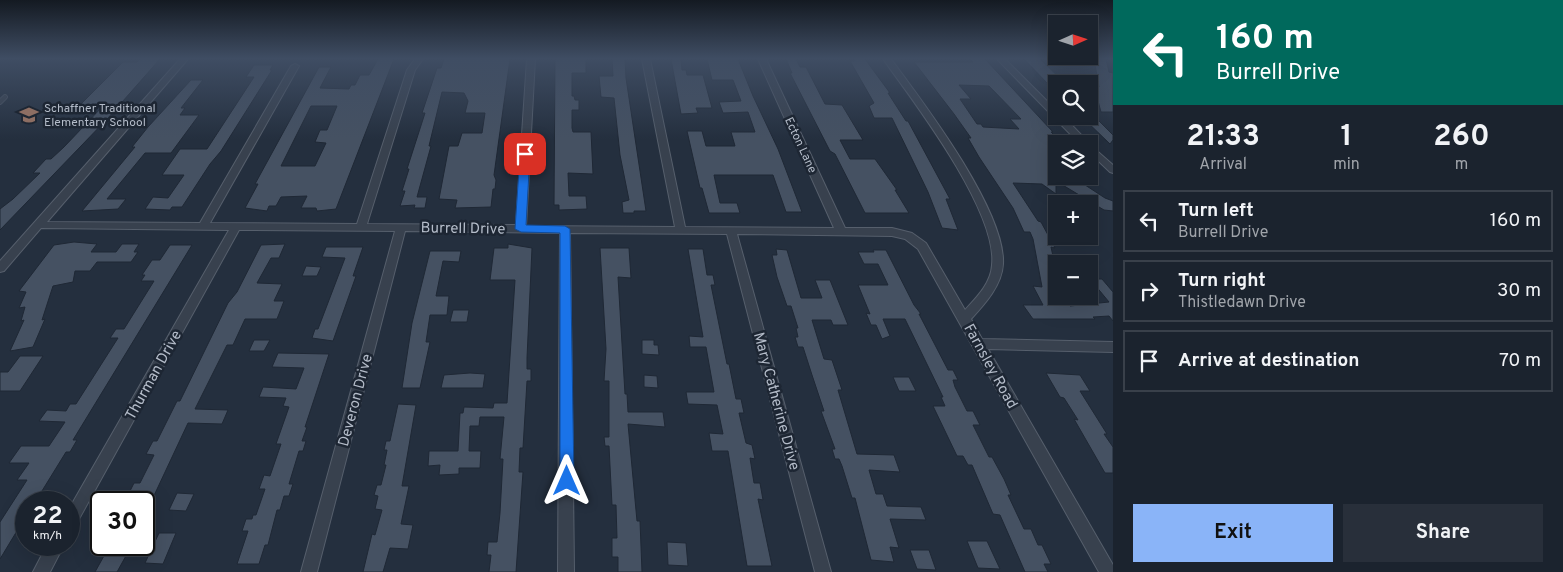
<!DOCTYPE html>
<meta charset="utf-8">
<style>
:root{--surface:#1b232e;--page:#282f3a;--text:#f1f3f6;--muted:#a0a4aa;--line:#39404a;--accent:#8ab4f8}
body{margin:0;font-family:Overpass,sans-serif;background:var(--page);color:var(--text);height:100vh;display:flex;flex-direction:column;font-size:19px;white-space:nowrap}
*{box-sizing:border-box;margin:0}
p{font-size:16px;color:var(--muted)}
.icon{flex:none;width:28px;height:28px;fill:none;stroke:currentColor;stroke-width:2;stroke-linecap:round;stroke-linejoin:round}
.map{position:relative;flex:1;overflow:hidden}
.details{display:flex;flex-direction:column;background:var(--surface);width:450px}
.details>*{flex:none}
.hud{background:#00695c;color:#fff;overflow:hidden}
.needle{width:32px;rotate:87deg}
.fabs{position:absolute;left:1048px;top:15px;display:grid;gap:10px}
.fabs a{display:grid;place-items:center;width:50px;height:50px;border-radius:0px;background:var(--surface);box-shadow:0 5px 20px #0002,0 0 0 1px var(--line);font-size:25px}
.speed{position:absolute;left:15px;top:491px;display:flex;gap:10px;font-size:25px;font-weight:700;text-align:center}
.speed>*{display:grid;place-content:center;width:65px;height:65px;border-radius:50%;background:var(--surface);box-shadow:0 5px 20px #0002,0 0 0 1px var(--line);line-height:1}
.speed small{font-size:12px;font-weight:400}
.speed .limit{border:2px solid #111;border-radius:8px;background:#fff;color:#111}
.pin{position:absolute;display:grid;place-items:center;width:42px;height:42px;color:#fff;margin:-21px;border-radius:10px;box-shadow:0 2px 8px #0006}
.me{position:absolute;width:55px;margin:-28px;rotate:0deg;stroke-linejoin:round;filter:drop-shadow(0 0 4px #0008)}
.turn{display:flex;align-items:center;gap:18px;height:105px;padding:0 20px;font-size:22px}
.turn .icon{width:65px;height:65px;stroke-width:2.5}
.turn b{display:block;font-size:35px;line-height:42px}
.eta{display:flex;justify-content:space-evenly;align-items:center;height:85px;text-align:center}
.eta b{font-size:30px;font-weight:700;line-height:35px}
.cta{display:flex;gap:10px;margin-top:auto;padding:10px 20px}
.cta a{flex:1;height:58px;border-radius:0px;background:var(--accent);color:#111;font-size:20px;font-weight:700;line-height:58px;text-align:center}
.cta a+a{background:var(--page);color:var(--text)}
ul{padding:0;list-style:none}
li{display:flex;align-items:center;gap:15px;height:62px;margin:0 10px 8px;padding:0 10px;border:2px solid var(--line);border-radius:0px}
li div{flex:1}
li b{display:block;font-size:19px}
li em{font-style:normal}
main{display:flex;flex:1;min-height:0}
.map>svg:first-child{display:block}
</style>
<main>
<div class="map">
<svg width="1113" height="572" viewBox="0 0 1113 572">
<rect width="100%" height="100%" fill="#242f3e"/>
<path fill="#455162" stroke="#1f2835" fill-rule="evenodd" d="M140 59H160L108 118 0 230V209L13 199 40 173H33L46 159H51L64 147 102 107H78L123 62H137Z
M378 59H394L336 209 317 211 316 208H301L307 196 281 197 276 206H269L267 211 245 208 258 184H255L319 67H331L320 88 349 89 351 85H355L360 75H369ZM311 106H337L327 130H320L315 142 326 143 315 166H281Z
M444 59H510L494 175 496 180 495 189H493L491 207 455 208 457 200 439 199 449 146H458L462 133H482L485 113H465L468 101 464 93 442 92 429 146H431L417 197H427L425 208H414L415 205 400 206 405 191H402L409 169H407L425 113H422L437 68H441Z
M555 59H586V73H572V96H574L575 100H579V110H572V128L573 132H591L593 174 568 173 569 196H586L587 209 559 210V205H554Z
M612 59H625L626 78 646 211H634V213H623L622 202 629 200 620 155 614 98 601 97 599 76H613Z
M671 59H681L682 70H686L687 75H703L712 108H696L698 113 681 114Z
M707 59H738L753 96 778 149 802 212H786L773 175H714L720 203H737L740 213H709L702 188H700L687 131H702L706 146H735L731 132H755L748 112 723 113 719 102 741 101 733 80H712Z
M786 59H796L800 67H806L825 104 842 105 863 140H840L850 159H875L897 190H895L909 213H865L835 154 830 151 790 73H792Z
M853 59H865L890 93H888L906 121H908L950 199H946L958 230 942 228 928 192 892 118H874L869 106 874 103 850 61H854Z
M970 59H985L1053 132H1051L1057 138H1052L1056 143V176H1076L1079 181 1105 198 1113 201V211L1104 210 1056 181V194L1042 184 1013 183 1038 221 1041 222 1055 248 1051 247 1056 270V296H1063L1070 306 1109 302 1090 279H1102L1113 292V321L1109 316 1093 317 1095 319H1033L1023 305H1043L1033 286 1042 287 1033 239 1030 232H1024L1013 208 979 157 968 138H971L954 114 914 62H973ZM959 85 989 86 1021 119H1010L1019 129 983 127 981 124H977L960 99H971Z
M1024 59H1040L1066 84H1048Z
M1094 59H1106L1109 72 1113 73V112H1101L1094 86 1099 87Z
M254 65H273L270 70H272L221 151 210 164 182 207H172L170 210 145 209 153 197 168 198 184 175H162L180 149H207L254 77H246Z
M191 80H203L181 108H185L180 115H199L171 153H145L107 199H126L118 209 82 211 130 153 135 147H132L148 127Z
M1081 116H1094L1113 135V140L1110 144Z
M74 242 97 244 91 252H116L122 244H139L134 252H138L131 262H97L90 271H75L73 282 53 286 42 320 45 319 33 347 10 351 24 320 21 321 25 307 19 308 26 292 19 291 54 245Z
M285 244 279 258H271L257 283 282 284 274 301H284L277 319H245L233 345H227L195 409 228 410 222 424 188 423 151 502H129L133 495H128L134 483H140L154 455 146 454 153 441H157L177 401H180L228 303 237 292 261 245Z
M508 244 532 248 527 358V369H531V381H527L523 448H520L519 472H523L516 572H489L491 555H487L488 542H497L500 513 503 459H500L504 417H480L479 426H470L469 451H481L480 468H459V474L439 475 440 465 428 466 429 451H458L460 413H463L464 407 493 408 494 403H507L515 280H490L494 248H508Z
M170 245H192L73 440H77L70 452H66L37 499H26V516L0 559V522L27 480H17L29 463H9L21 446H49L65 422 39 421 47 410 66 411 70 404H76L118 338H110L116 329H124L154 281H141L145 275H142L152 260H160Z
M326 247H363L353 276H356L333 341 312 338 315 329H318L345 258 322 257Z
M600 248H629L631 278 618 277 625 394H627L628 412H663L665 427 628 424 637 521H640L642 572H618V557H612V538H617L616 505H612L609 446H605L604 437H609V381H604L606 349Z
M688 249H703L707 275H713L715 285H711L727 364H729L736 399H741L744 413H739L746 443 752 445 755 459 750 458 754 483H760L763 500 758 499 772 566H747L728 451H712L709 433 723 434 717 405 688 404 686 392H714L706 347H690L689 336 703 337Z
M776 249 787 250 801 298H822L815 280H830L848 325H833L831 320H812L824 359 832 360 842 390H838L857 454 894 455 900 472 869 470 876 494H883L887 506 921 507 926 520 890 519 899 548 890 547 894 562 871 560 855 498H852L842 466 839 459H835L832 449H835L821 411H824L812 375 803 347H798L795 337H798L796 328H798L791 306H787L777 277 772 255H777Z
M873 250H886L914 305 921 314H919L948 370H953L958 380H953L955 387 967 411H973L980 425H973L989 457H992L1004 479 1011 495H1008L1024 529H1031L1038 545H1042L1051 564H1044L1048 572H1025L1000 515 993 514 972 465H968L963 456H957L933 406H945L941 397H943L905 319H883L890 336 882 339 876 325H871L866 313 870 314 858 285H888L878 264H864L858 252H874Z
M430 251H461L459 262 443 261 436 296H449L447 315H430L426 342H430L420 388H402L412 323Z
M306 266 321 267 317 276H302Z
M453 310H469L467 322H450Z
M254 340H270L264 351H249Z
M642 340H654V345H658L659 355 642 354Z
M278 353 329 354 305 427H307L302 441H306L303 451H299L289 484H293L289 496H284L280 510H277L268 545H265L259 564H237L248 531H242L246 519H252L253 515H256L265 489H259L264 475 270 476 281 444H276L289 407 283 406 286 398 259 397 263 387 296 389 304 368 272 367Z
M20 356H43L20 391H0V372H8Z
M470 373 485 374 483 388H441L444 375Z
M1046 373 1080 375 1090 391H1080L1107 434H1104L1113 447V473H1105L1074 419 1078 420 1064 398 1060 397Z
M644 375 657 376 658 388 644 387Z
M893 377H909L916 391H899Z
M398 404 416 405 402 486H409L401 524 413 525 408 549 390 548 383 572H363L372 534 375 535 382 510 375 509 378 496 374 495 377 485H381L386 465H384L387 450H384L386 441H390Z
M177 493 194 494 186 511 169 510Z
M159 533H176L163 564 145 563Z
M967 541H987L1000 569 978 568Z
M667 542 686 543 688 566 668 565Z
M110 545H132L117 572H95Z
M910 550H929L936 570 917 569Z"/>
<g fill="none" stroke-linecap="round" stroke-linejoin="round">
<g stroke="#565f6c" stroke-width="5.5">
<path id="lane" d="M0 102 5 97"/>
</g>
<g stroke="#565f6c" stroke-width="2">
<path id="street" d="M180 59H188L47 222 200 223 291 66 295 64 299 66 210 223 357 224 407 70 415 59H423L415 70 367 224 516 225 527 59H535L526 226 675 227 642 59H650L685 227 834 228 758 59H766L845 228H892L912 233 926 243 965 310C977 297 991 283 992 265 998 212 915 103 883 59H891C923 102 1006 211 1003 264 1002 285 985 304 971 319L982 339 1113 342V352L988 349 1113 565V572H1099L918 249 905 239 892 236 737 234 831 572H815L727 234 570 233 574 572H558L560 233 405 231 317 572H301L395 231 239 230 74 528 69 531V509L229 230 41 228 4 271 0 272V261Z
M997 59H1005L1056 110V116H1063L1088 142 1089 144 1113 165V173L1110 172 1089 152V144H1080Z
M47 545H64L50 572H33Z"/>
</g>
<use href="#lane" stroke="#38414e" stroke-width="4.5"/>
<use href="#street" fill="#38414e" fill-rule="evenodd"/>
</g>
<linearGradient id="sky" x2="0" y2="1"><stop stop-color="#141a22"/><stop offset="0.42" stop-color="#3f4d63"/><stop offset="1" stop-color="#3f4d63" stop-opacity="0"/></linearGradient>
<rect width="1113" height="139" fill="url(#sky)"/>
<path fill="#1a73e8" stroke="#114b97" d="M525 152 530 154 526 225 565 226 570 229 574 481 572 486 567 488 562 486 560 481V233L521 232 515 229 520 154Z"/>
<defs>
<g id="school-bare" transform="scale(1.5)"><path d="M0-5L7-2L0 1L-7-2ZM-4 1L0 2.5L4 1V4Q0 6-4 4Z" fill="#8d6e63" stroke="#1d2633" stroke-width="2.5" paint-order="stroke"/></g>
</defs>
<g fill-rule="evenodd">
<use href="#school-bare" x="29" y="115"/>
</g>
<g text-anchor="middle" stroke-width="5" stroke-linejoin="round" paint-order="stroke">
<g font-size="12" fill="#b4bcc9" stroke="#1d2633" text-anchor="start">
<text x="44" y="112">Schaffner Traditional<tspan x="44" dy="14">Elementary School</tspan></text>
</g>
<g font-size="12" fill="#b4bcc9" stroke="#1d2633">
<text transform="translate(801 145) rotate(65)" y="4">Ecton Lane</text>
</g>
<g font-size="15" fill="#b4bcc9" stroke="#1d2633">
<text transform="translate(463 228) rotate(1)" y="5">Burrell Drive</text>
<text transform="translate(991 366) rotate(61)" y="5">Farnsley Road</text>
<text transform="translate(153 375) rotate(-61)" y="5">Thurman Drive</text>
<text transform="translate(355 400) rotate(-75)" y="5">Deveron Drive</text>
<text transform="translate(777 401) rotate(75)" y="5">Mary Catherine Drive</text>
</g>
</g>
</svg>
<div class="fabs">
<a><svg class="needle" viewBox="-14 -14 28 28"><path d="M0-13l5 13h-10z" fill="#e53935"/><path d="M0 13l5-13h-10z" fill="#a0a4aa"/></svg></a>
<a><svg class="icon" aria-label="search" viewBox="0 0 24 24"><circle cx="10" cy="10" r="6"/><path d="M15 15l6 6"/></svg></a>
<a><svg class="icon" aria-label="layers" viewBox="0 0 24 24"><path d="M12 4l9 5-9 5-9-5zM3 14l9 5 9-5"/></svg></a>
<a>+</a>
<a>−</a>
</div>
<div class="speed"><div>22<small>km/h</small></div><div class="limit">30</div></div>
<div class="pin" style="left:525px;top:154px;background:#d93025"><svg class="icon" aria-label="arrive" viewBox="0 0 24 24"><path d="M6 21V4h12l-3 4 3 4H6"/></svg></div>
<svg class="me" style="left:567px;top:481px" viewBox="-20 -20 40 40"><path d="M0-17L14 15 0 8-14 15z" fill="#1a73e8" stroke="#fff" stroke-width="4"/></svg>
</div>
<section class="details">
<div class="hud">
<div class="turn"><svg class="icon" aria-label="left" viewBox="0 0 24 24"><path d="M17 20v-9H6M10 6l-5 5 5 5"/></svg><div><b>160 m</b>Burrell Drive</div></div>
</div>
<div class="eta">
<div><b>21:33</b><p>Arrival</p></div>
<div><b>1</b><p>min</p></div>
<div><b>260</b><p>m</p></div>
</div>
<ul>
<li><svg class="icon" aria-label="left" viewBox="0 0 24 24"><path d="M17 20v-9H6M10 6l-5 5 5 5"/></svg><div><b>Turn left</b><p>Burrell Drive</p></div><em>160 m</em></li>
<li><svg class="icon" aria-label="right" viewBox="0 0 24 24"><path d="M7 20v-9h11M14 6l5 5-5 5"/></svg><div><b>Turn right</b><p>Thistledawn Drive</p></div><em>30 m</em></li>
<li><svg class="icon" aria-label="arrive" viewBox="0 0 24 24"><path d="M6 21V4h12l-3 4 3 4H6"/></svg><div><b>Arrive at destination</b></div><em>70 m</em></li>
</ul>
<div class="cta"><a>Exit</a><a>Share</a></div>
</section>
</main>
